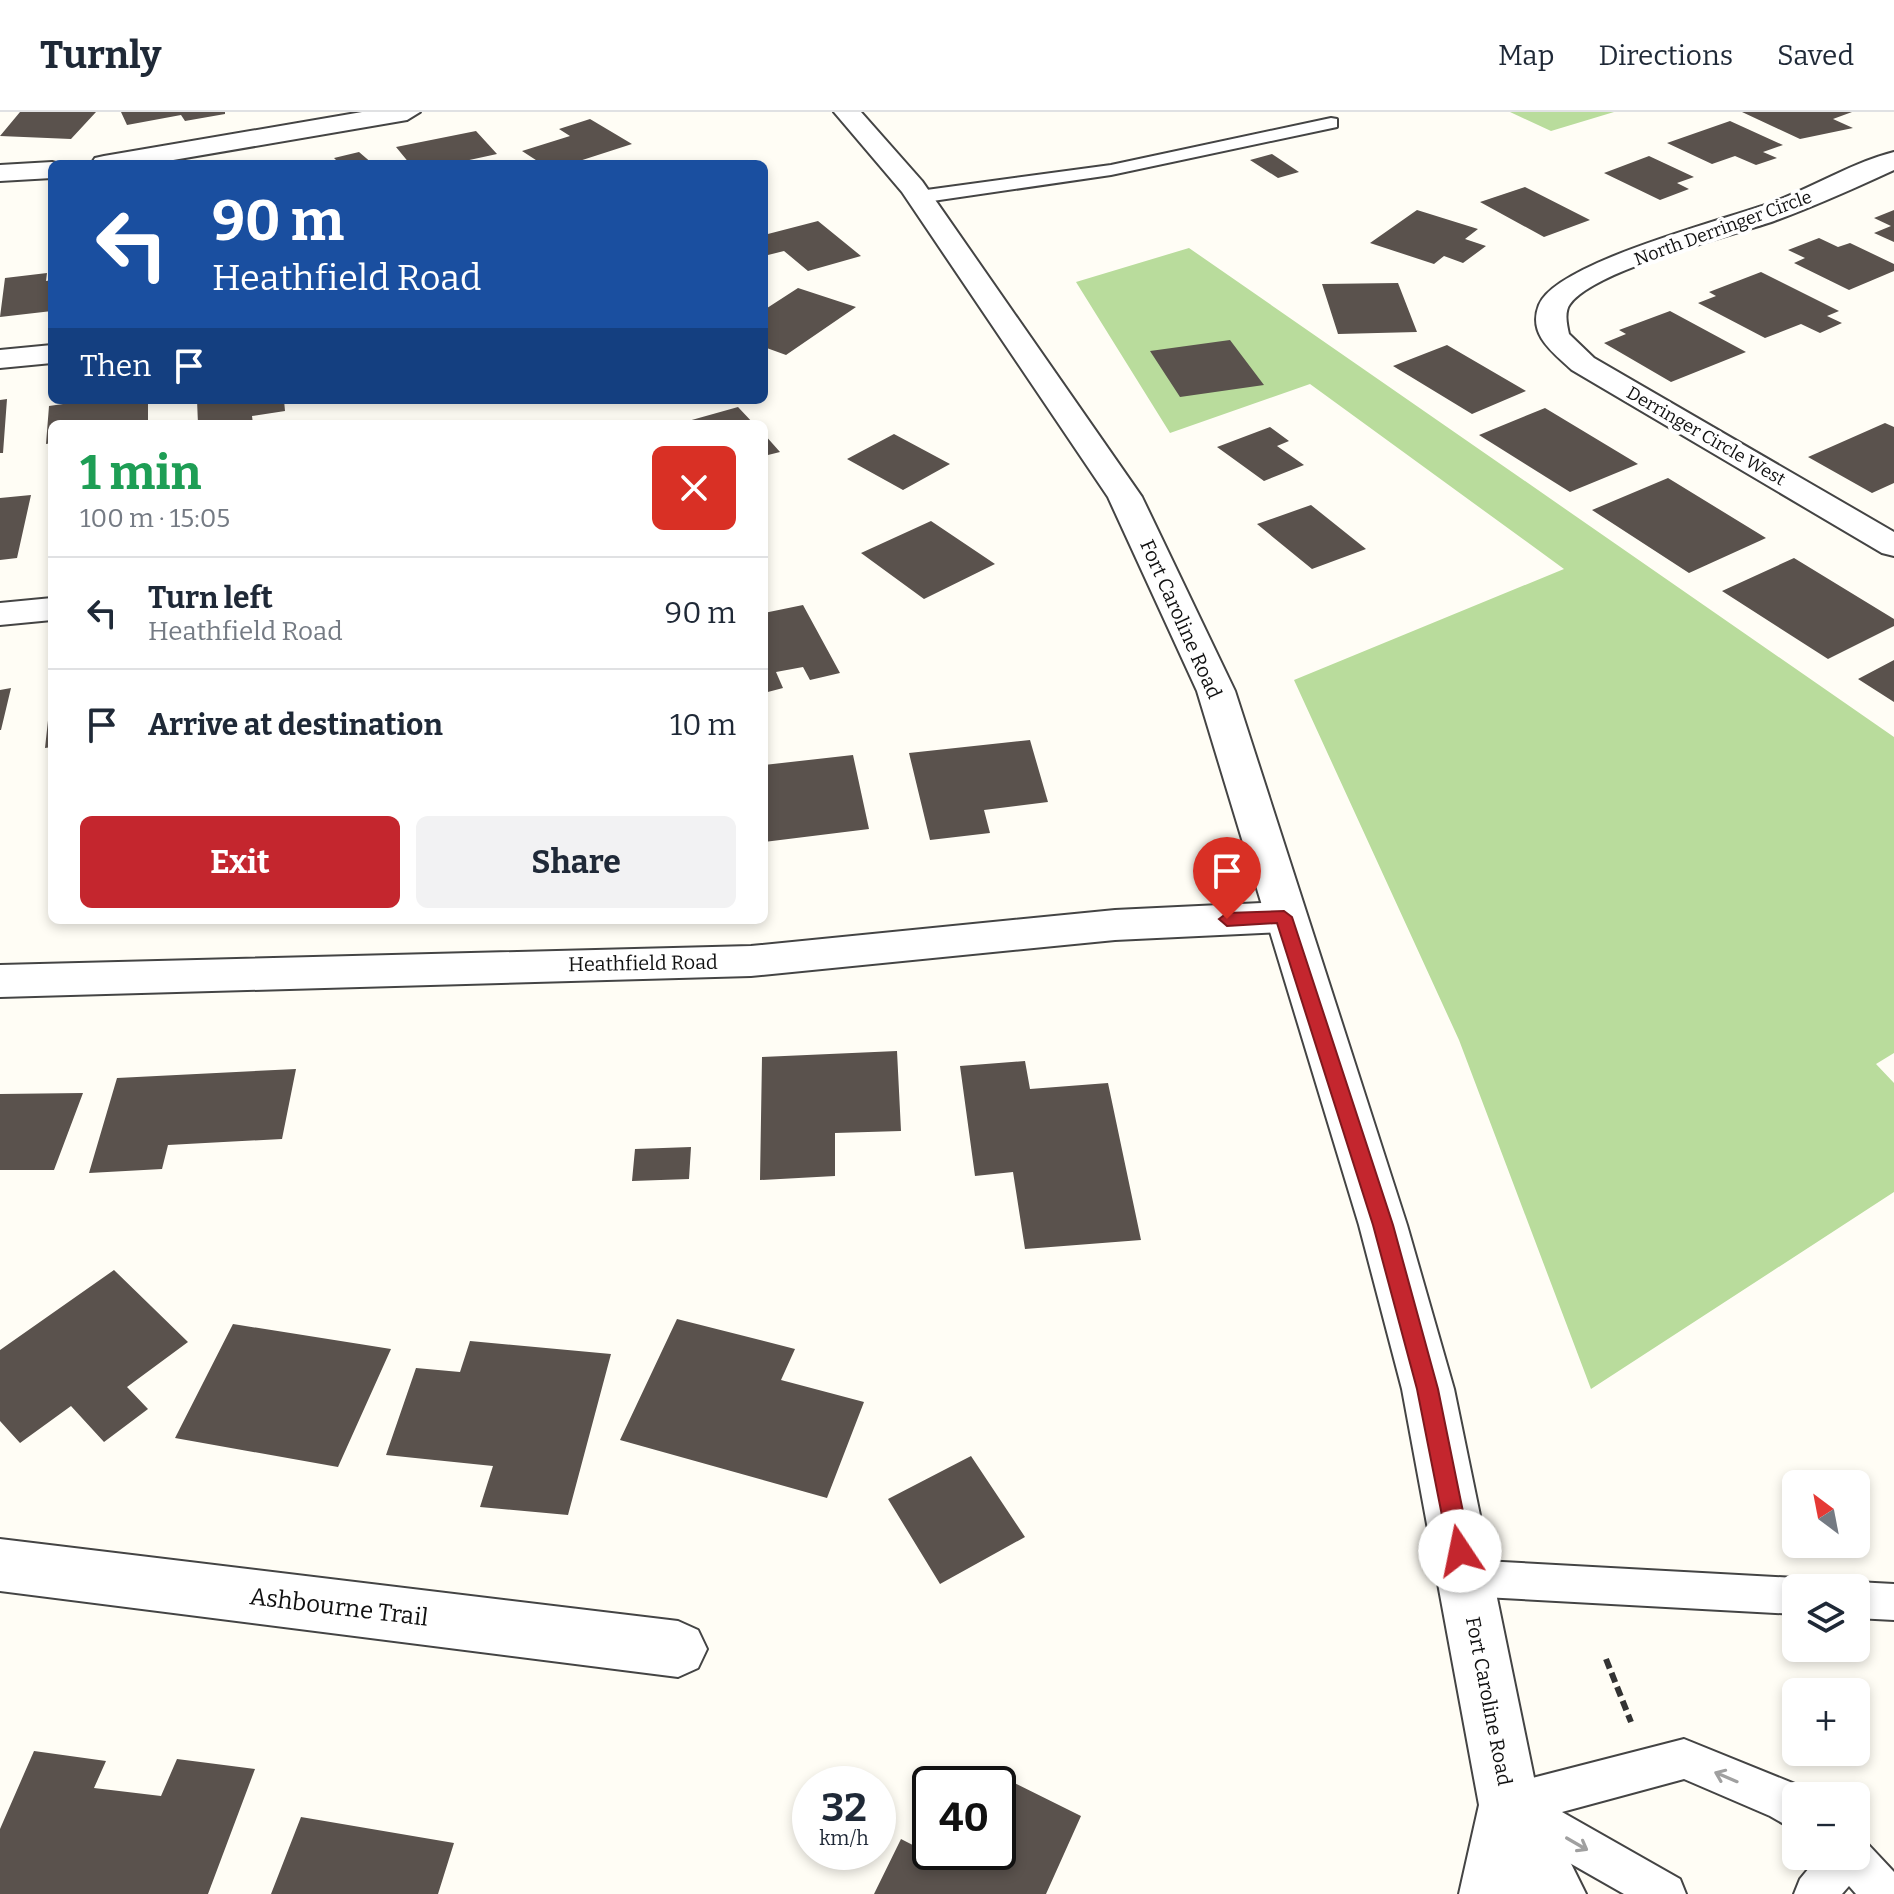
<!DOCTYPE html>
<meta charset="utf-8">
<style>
:root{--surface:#fff;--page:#f2f2f3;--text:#1f2937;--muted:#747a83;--line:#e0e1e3;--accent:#c4262e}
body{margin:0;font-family:Bitter,serif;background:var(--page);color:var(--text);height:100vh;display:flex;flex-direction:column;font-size:30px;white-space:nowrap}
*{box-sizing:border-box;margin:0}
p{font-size:26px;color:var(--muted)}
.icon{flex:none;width:44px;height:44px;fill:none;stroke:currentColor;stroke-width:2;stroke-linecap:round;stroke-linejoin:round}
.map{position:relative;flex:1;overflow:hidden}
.side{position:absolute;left:48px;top:308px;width:720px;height:504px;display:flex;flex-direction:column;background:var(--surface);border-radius:12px;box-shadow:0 4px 12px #0003}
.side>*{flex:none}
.hud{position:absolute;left:48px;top:48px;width:720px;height:244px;border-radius:12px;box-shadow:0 4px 12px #0003;background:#1a4fa0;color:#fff;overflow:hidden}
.needle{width:52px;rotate:328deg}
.fabs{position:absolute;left:1782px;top:1358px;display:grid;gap:16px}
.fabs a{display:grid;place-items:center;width:88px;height:88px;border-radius:12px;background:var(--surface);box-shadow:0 4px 12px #0003;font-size:40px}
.speed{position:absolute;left:792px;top:1654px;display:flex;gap:16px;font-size:40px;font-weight:700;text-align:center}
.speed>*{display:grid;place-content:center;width:104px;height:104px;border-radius:50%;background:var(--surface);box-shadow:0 4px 12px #0003;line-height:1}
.speed small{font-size:20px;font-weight:400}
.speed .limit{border:4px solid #111;border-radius:12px;background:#fff;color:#111}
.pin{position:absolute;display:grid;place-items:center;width:68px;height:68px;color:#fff;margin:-82px -34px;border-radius:50% 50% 50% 0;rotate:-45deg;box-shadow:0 0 8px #0007}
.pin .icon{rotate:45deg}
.me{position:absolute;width:88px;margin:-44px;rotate:349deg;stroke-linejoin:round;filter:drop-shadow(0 0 6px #0008)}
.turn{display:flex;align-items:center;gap:28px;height:168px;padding:0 32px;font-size:36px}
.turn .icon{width:104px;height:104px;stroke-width:2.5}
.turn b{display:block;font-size:56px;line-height:68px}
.then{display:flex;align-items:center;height:76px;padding:0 32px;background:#0003;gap:16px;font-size:30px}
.round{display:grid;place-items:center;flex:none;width:84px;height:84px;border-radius:12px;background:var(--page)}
.summary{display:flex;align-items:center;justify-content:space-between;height:136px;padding:0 32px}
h1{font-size:48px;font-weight:700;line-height:60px;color:#1e9e55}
.button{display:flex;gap:16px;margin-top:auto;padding:16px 32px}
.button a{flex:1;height:92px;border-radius:12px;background:var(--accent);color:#fff;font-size:32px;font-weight:700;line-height:92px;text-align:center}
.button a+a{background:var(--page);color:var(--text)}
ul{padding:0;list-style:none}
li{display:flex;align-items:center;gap:24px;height:112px;padding:0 32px;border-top:2px solid var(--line)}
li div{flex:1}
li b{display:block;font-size:30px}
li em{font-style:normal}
header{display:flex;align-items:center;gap:48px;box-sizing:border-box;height:112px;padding:0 40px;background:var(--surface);border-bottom:2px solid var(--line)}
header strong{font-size:38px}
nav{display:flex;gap:44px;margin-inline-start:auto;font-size:28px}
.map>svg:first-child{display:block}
</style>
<header>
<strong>Turnly</strong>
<nav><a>Map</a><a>Directions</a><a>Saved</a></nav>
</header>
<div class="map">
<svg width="1894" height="1782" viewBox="0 0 1894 1782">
<rect width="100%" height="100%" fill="#fffdf5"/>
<path fill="#b9dc9c" d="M1510 0H1614L1551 19Z
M1189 136 1894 625V941L1876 952 1894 971V1080L1591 1277 1459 928 1294 568 1564 457 1310 272 1170 321 1076 170Z"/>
<path fill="#5a524d" d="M20 0H96L71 27 0 24Z
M121 0H225V2L185 9 181 3 127 13Z
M1742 0H1852L1833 7 1853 16 1800 27Z
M590 7 632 32 570 52H542L522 39 570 24 559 17Z
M1730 9 1783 33 1763 40 1777 46 1756 53 1735 44 1712 52 1667 31Z
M476 19 497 42 451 52H410L396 35Z
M359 40 373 52H326L336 48 334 46Z
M1272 42 1299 60 1278 66 1250 48Z
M1649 44 1694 65 1677 71 1689 77 1660 88 1604 61Z
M1525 75 1590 108 1544 125 1480 90Z
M1417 98 1478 117 1465 127 1486 134 1463 151 1444 144 1434 152 1370 131Z
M1894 98V130L1874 121 1891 114 1874 106Z
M818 109 861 144 808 159 784 139 764 144V123Z
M1819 126 1838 135 1850 131 1894 152V159L1849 178 1794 151 1805 146 1788 138Z
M1761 160 1839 199 1827 204 1842 211 1820 221 1801 212 1765 226 1698 191 1716 184 1709 180Z
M47 161 46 169 52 168V199L0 205 5 166Z
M1398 171 1417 220 1338 222 1322 172Z
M798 176 856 195 786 243 764 235V198Z
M1670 199 1746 240 1671 270 1604 231 1626 222 1619 218Z
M1230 228 1264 273 1180 285 1150 239Z
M1447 233 1526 279 1472 302 1393 254Z
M7 287 3 341H0V288Z
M91 288H148V312H52V331L46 332 49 294Z
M197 288H284L285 299 252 304 253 312H198Z
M738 295 754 312H681V311Z
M1545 296 1638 352 1570 380 1479 323Z
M1885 311 1894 315V371L1872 381 1808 345Z
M1270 315 1289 329 1277 334 1304 353 1264 369 1217 335Z
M764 322 780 340 764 344Z
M894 322 950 352 903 378 847 347Z
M1668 366 1766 426 1689 461 1592 398Z
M31 383 17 446 0 448V386Z
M1311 393 1366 437 1312 457 1257 412Z
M931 409 995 452 924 487 861 441Z
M1794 446 1894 507V514L1828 547 1722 479Z
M803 493 840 561 810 568 803 555 776 560 783 576 764 581V501Z
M1894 548V590L1858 567Z
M11 576 1 618H0V578Z
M50 590 52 635 45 636Z
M1030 628 1048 690 984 698 990 721 930 728 909 641Z
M853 643 869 717 764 730V653Z
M897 939 901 1019 835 1021V1064L760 1068 762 945Z
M1025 949 1030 977 1108 971 1141 1128 1025 1137 1013 1060 975 1064 960 954Z
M296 957 282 1027 168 1033 162 1057 89 1061 117 966Z
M83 981 54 1058H0V982Z
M691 1035 689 1067 632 1069 635 1037Z
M114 1158 188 1230 127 1275 148 1297 104 1330 71 1294 20 1331 0 1309V1238Z
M677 1207 795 1237 781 1268 864 1290 827 1386 620 1328Z
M233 1212 391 1237 338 1355 175 1326Z
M470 1229 611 1242 568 1403 480 1395 493 1354 386 1343 416 1256 460 1260Z
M971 1344 1025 1425 940 1472 888 1387Z
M34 1639 106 1649 94 1676 161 1684 177 1647 255 1657 208 1782H0V1717Z
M988 1658 1081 1704 1046 1782H874L901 1727 944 1749 949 1740H998V1672H981Z
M301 1705 454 1731 438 1782H271Z"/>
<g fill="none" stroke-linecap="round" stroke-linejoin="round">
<g stroke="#444" stroke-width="4">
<path id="service" d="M1331 6 1337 7V15L1111 63 919 91 910 85 919 79 1111 53Z
M1465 1448 1796 1466 1810 1471 1812 1476H1796V1502L1465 1484 1451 1479 1446 1466 1451 1453Z
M1856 1470 1894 1472V1508L1856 1506V1476H1842Z
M1684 1627 1800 1674 1811 1684H1796V1719L1770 1704 1684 1667 1562 1700 1680 1767 1686 1782H1624L1494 1708 1488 1693 1494 1678 1509 1672Z
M1856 1725 1865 1729 1894 1760V1782H1856L1849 1774 1842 1782H1794L1800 1767 1819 1744H1856Z"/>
</g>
<g stroke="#444" stroke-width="4">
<path id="minor" d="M362 0H420L407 8 150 52H91L95 46 104 44Z
M1894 40V58C1855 76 1815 94 1774 109 1731 124 1594 158 1570 192 1564 200 1567 213 1569 222L1594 246 1894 420V444L1882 441 1572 258C1554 241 1527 223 1539 193 1556 150 1729 107 1776 89 1815 74 1854 50 1894 40Z
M52 50 60 52H52V66L0 69V53Z
M52 233V251L0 256V238Z
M52 486V508L0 513V491Z
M1284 790 1299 795 1305 805 1299 815 1284 820 1115 828 751 864 0 885V853L751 834 1115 798Z
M0 1427 678 1509 698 1518 707 1537 698 1556 678 1565 0 1479Z"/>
</g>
<g stroke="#444" stroke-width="4">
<path id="tertiary" d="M834 0H861L922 69 1142 385 1235 579 1407 1113 1454 1277 1538 1685 1586 1782H1459L1479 1693 1402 1277 1359 1113 1197 579 1108 385 902 80Z"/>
</g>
<path stroke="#333" stroke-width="6" stroke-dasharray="10 5" stroke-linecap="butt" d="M1606 1547 1631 1610"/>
<use href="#service" fill="#fff" fill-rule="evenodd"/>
<use href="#minor" fill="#fff" fill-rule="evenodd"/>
<use href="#tertiary" fill="#fff" fill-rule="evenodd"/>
</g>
<defs><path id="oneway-shaft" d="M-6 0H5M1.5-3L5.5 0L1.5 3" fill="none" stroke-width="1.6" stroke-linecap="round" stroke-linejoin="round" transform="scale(2)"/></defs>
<g stroke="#a0a0a0">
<use href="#oneway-shaft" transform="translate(1726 1665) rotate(-157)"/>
<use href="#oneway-shaft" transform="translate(1577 1732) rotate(30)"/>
</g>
<path fill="#c4262e" stroke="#7f191e" stroke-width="2" d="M1284 799 1292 805 1393 1113 1438 1277 1471 1439 1468 1447 1460 1450 1452 1447 1449 1439 1417 1277 1373 1113 1277 811 1227 814 1219 807 1227 801Z"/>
<g text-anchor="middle" stroke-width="8" stroke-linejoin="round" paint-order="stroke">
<g font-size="18" fill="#111" stroke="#fff">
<text transform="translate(1723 116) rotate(-20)" y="6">North Derringer Circle</text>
<text transform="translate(1706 324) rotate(30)" y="6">Derringer Circle West</text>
</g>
<g font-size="20" fill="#111" stroke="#fff">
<text transform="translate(1181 507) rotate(66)" y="7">Fort Caroline Road</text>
<text transform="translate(643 851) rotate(-1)" y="7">Heathfield Road</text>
<text transform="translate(1489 1589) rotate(79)" y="7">Fort Caroline Road</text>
</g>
<g font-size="24" fill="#111" stroke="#fff">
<text transform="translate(339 1495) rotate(7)" y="8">Ashbourne Trail</text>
</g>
</g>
</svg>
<div class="fabs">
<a><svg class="needle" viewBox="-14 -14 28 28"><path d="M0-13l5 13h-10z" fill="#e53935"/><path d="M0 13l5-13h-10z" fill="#747a83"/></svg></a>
<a><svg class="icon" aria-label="layers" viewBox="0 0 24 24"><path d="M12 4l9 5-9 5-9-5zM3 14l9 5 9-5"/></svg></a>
<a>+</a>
<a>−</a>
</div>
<div class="speed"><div>32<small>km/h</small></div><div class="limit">40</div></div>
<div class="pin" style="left:1227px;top:807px;background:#d93025"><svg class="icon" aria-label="arrive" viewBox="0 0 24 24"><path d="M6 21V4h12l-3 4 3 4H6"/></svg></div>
<svg class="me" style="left:1460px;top:1439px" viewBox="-20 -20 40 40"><circle r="19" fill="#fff"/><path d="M0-13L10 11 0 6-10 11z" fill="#c4262e"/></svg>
<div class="hud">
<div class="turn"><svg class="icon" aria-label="left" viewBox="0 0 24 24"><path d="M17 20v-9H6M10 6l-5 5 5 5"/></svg><div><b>90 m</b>Heathfield Road</div></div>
<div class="then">Then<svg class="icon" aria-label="arrive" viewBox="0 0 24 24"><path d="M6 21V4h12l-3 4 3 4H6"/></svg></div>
</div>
<section class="side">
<div class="summary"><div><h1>1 min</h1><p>100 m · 15:05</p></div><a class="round" style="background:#d93025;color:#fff"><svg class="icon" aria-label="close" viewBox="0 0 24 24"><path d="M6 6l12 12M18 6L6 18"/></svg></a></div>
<ul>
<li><svg class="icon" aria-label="left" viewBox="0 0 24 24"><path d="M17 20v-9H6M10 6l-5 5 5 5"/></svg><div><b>Turn left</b><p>Heathfield Road</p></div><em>90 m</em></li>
<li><svg class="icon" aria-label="arrive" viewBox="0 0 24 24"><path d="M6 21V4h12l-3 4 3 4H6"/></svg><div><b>Arrive at destination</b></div><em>10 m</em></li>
</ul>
<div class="button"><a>Exit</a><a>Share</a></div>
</section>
</div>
